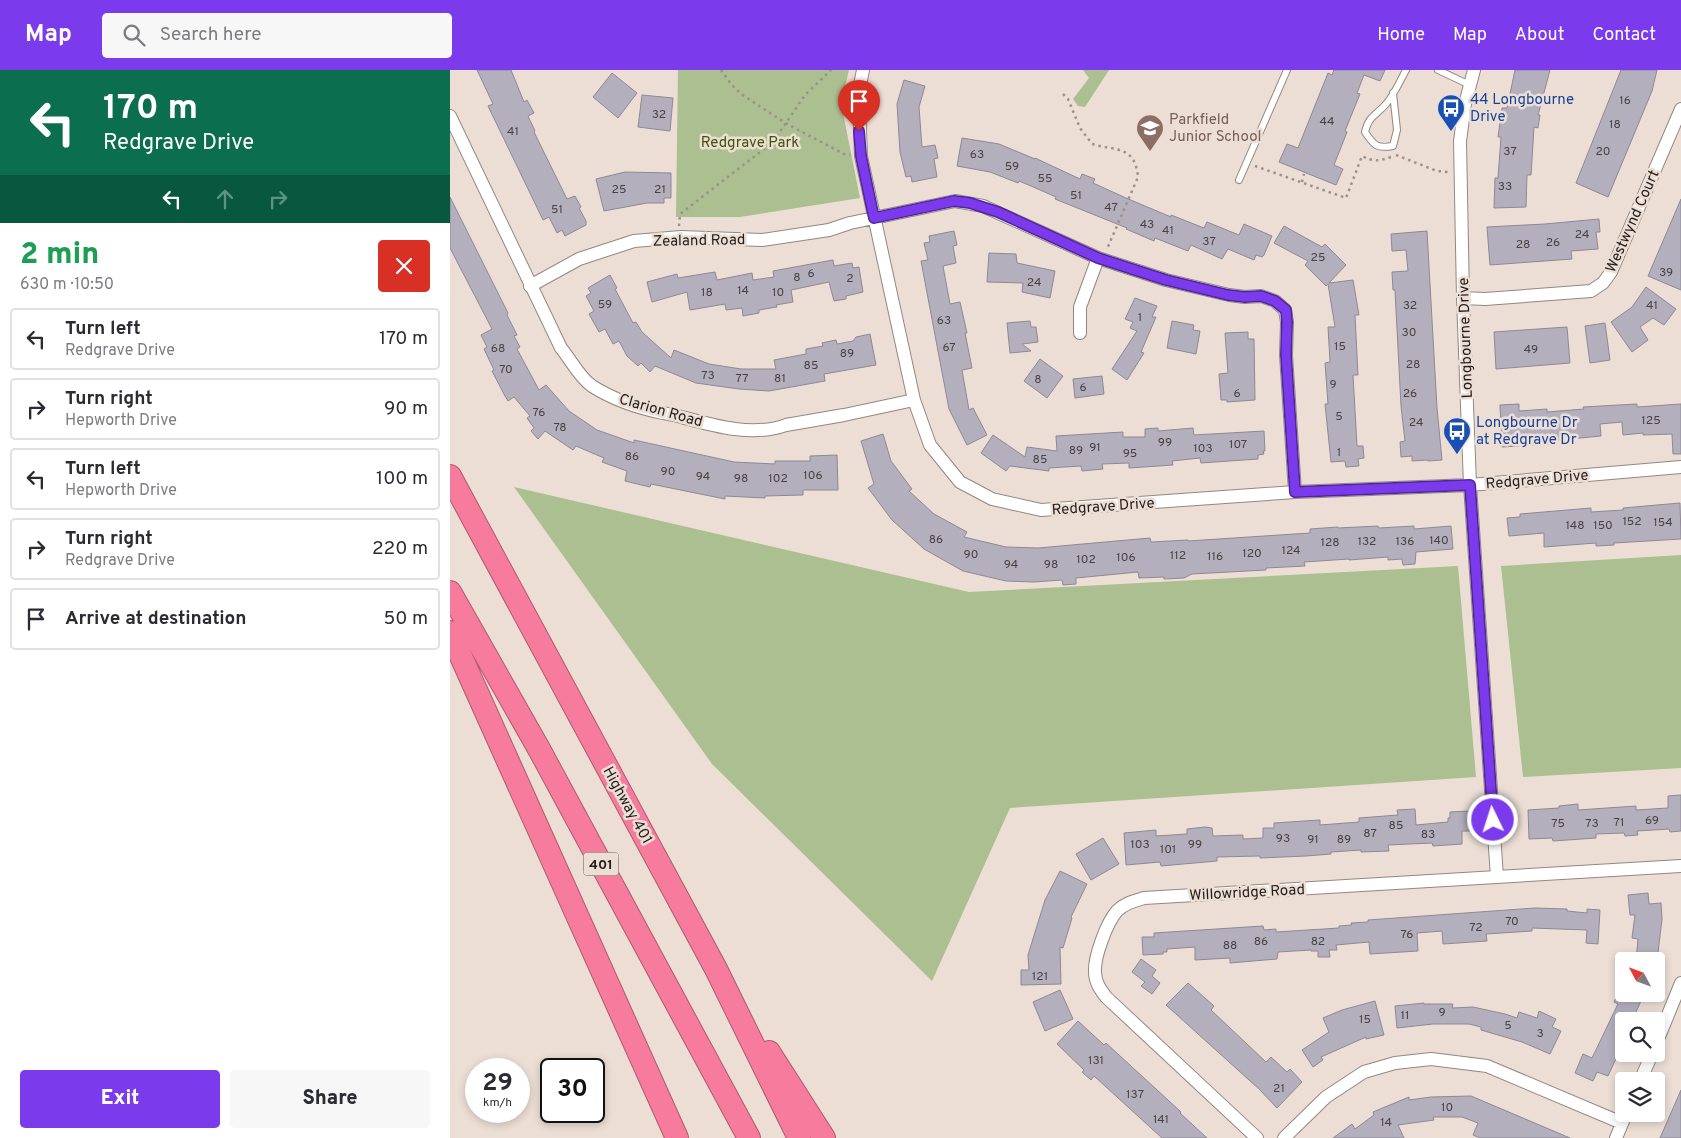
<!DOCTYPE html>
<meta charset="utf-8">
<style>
:root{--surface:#fff;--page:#f7f7f7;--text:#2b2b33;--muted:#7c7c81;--line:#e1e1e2;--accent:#7c3aed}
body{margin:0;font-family:Overpass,sans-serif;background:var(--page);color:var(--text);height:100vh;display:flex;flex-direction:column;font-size:19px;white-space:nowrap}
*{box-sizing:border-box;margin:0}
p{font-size:16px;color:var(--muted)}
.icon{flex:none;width:28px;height:28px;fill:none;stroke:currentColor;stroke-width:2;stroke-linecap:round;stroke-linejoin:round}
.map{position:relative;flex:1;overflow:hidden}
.sheet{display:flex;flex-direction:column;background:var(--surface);width:450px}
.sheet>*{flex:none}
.top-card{background:#0b6e4f;color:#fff;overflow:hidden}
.needle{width:32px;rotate:311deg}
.buttons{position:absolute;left:1165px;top:882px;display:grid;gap:10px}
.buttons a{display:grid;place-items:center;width:50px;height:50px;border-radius:5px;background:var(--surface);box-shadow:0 2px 8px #0003;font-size:25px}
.speed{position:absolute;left:15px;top:988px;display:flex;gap:10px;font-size:25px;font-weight:700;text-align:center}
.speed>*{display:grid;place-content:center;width:65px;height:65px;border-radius:50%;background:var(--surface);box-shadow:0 2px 8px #0003;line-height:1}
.speed small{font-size:12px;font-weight:400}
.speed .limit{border:2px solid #111;border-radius:8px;background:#fff;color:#111}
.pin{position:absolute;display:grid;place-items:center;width:42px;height:42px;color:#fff;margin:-51px -21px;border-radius:50% 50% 50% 0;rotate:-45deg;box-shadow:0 0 5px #0007}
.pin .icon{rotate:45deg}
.me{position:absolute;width:55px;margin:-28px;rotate:356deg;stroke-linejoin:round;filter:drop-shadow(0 0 4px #0008)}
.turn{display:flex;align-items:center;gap:18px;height:105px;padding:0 20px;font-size:22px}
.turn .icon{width:65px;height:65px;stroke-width:2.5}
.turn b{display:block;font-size:35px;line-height:42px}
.lanes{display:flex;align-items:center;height:48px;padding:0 20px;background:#0003;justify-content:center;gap:25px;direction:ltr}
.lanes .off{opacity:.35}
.round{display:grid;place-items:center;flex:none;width:52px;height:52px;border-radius:5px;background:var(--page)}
.headline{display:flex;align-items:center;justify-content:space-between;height:85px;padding:0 20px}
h1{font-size:30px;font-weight:800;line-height:38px;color:#1e9e55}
.cta{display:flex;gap:10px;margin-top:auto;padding:10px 20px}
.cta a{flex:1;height:58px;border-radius:5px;background:var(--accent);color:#fff;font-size:20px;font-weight:800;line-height:58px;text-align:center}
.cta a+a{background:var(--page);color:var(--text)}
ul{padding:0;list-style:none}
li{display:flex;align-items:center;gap:15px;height:62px;margin:0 10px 8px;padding:0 10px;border:2px solid var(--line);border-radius:5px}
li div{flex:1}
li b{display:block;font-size:19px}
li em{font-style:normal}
header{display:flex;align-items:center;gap:30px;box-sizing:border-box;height:70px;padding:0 25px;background:var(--accent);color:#fff}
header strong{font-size:24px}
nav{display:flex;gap:28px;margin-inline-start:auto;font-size:18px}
.search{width:350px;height:45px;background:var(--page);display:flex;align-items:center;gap:12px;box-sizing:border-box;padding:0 18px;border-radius:5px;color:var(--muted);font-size:19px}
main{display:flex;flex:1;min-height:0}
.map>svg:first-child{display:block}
</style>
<header>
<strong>Map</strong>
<div class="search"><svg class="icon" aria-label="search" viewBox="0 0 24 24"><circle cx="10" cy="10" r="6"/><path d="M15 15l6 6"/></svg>Search here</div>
<nav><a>Home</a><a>Map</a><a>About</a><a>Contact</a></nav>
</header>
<main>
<section class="sheet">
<div class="top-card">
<div class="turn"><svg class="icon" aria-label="left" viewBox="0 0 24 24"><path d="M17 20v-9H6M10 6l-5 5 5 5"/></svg><div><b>170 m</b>Redgrave Drive</div></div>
<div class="lanes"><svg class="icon" aria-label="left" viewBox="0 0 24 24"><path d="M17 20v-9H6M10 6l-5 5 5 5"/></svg><svg class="icon off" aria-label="ahead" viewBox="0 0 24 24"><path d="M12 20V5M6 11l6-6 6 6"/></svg><svg class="icon off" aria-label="right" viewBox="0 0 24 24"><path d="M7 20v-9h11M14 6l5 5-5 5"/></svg></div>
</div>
<div class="headline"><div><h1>2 min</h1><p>630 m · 10:50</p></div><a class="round" style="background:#d93025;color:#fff"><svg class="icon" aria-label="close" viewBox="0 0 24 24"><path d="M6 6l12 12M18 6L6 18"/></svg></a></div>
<ul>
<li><svg class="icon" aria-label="left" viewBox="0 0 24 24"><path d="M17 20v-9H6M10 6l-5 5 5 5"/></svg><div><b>Turn left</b><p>Redgrave Drive</p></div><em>170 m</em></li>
<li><svg class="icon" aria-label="right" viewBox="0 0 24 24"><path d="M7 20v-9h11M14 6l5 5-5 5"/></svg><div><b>Turn right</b><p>Hepworth Drive</p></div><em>90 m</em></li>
<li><svg class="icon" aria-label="left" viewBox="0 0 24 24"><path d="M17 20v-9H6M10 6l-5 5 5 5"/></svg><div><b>Turn left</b><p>Hepworth Drive</p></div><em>100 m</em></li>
<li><svg class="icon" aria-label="right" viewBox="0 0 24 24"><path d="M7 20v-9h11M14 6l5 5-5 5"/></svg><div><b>Turn right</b><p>Redgrave Drive</p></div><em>220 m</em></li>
<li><svg class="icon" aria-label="arrive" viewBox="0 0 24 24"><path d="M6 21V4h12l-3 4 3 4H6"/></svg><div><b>Arrive at destination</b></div><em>50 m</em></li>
</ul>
<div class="cta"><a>Exit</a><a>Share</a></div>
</section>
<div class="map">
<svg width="1231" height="1068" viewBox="0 0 1231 1068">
<rect width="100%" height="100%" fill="#ecded5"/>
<path fill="#abbf91" d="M228 0H399L391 33 410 128 290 147H226Z
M633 0H659L635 37 628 36 623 29 639 8Z
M64 417 519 522 1008 496 1026 707 560 738 482 911 262 694Z
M1231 485V698L1073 707 1051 496Z"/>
<path fill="#b4afbd" stroke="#8d8895" d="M27 0H61L74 32 77 30 84 43 78 46 85 61 84 62 117 129 125 126 131 137 129 138 136 151V155L115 166 112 160 107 163 99 147 93 150 38 36 43 34Z
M884 0H935L930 11 914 5 907 23 910 24 895 61 897 62 884 95 893 99 886 115 829 92 837 74 848 78 878 3 882 5Z
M1065 0H1100L1088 45H1090L1088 58 1084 57 1081 105H1077L1076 137 1044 138 1045 108H1048L1051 67H1048L1052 38H1057Z
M1171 0H1207L1202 21 1158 127 1126 113Z
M162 3 187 23 168 48 143 27Z
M454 10 475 16 469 37 472 77 485 75 488 88 484 89 487 107 462 112 461 106 456 107 450 82 447 34Z
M192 25 223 28 220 61 188 57Z
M512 68 549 74 585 89V88L630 109 632 104 645 109 643 113 676 128 721 147V145L754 158 757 152 789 165 794 154 822 166 814 185 812 187 806 185 804 190 778 179 772 189 741 175 738 181 705 168 704 171 676 159 677 158 605 129 606 127 581 116 569 111 568 113 540 102 507 96Z
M175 102 221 103V128H214V133H197L154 141 146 109Z
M0 127 58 243 57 245 67 265 64 266 70 277 67 279 89 320 96 315 119 341 147 360 184 373V370L284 392 325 394V391H360V386L387 385 388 420H353V425L315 426V428L275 426V429L201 414 200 417 175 411 177 401 152 392 154 388 126 376 123 380 95 361 88 369 81 361 84 358 77 348 80 346 64 327 58 331 55 326 42 301 44 300 34 279 37 277 31 265 42 259 0 178Z
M1231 129V220L1198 206Z
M1149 149 1150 162H1146L1148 179 1121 181 1122 189 1040 195 1037 157 1095 154Z
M834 156 872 177 875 174 896 195 879 213 903 210 909 245H905L908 305H903L907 376H913L914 388 908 389 909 396 896 397 895 391 881 392 875 334H878L875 293 880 292 878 257H885L878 214 876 216 855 195 858 191 824 173Z
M504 161 507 175 503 176 506 193 493 196 500 234 510 232 517 263H515L522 298 512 300 519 340 523 338 537 365 517 375 499 339 471 191 478 190 474 173 480 172 479 166Z
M977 161 987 338 992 390 978 391V390L962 391V386L951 387 950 372 955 371 951 336 945 220H943L942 202 958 201 956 180 942 181 941 164Z
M539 183 566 184 567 193 605 201 600 228 572 222 573 213 537 212Z
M383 190 384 196 402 193 403 198 409 197 413 222 396 226V229L384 231 379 212 341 220 343 232 326 235 327 237 309 240V243L293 246 292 238 276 240 275 234 240 240 237 222 202 232 197 212 227 204 228 208 265 202 267 210 302 203 303 210 324 207 323 201Z
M160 205 167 218 165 219 183 253 186 252 192 262 221 288 224 280 259 294 291 299H326L324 290 356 284V279L373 276 372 273 386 270 387 274 403 271 406 267 420 264 426 295 374 304 375 311 319 321 289 319 246 313 205 296 200 302 191 293 188 296 177 286 169 271 163 274 155 259 149 262 139 244 144 241 136 226 141 223 138 218Z
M1196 217 1226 239 1214 255 1203 248 1190 257 1198 270 1182 282 1161 252 1182 237Z
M685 228 707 236 702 247H706L691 282 694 283 677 310 662 299 687 261 680 258 683 252 675 249Z
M580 251 581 257H586L588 272 572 274 581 281 560 283 557 253Z
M722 251 744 255 743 260 750 261 746 284 717 278Z
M1155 253 1160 290 1140 293 1135 256Z
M1117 257 1120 293 1046 299 1044 262Z
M798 262V269H804L805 330 777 332V330H771L769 304 778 303 775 263Z
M590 289 613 306 597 328 574 311Z
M652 306 654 324 625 328 623 309Z
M1069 334V341L1097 339V342L1134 339 1133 337 1187 334V337L1231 334V384H1223L1222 364 1193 365V363L1173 365 1172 352 1150 354 1151 366 1099 371V374L1052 377 1050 335Z
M708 358V361L743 358 744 365 814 361 815 381H813L814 384 808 385V389L751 393 750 388 722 391 723 395 679 398V393L652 394 653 399 632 401 631 396 599 398V401L560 396 556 401 531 383 543 365 575 387 577 377 607 381 606 366 673 362V367H695V359Z
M433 364 441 391 462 419 459 421 484 444 517 462 514 467 556 477 588 478 700 468 701 472 738 470V471L860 463V459L888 457V458L928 456 929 458 964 456V459L1001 456 1003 479 966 482 965 494 953 495 952 489 938 490V487L899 490V489L854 492 855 496 816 498V500L742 504 734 508 714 509V507L689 508 688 502 626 508V514L613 515 612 510 584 512 556 511 513 501 474 479 442 450 418 418 424 414 411 371Z
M1230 433 1231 469 1164 473V475L1146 476V473L1094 477V463L1059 466 1057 448 1070 447V444L1141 438V442L1173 440V438Z
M1231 725V761L1220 762 1219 759 1187 761 1188 765 1175 766 1174 763 1146 764V768L1103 771 1102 768 1079 769 1078 740 1109 738V736L1128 734V740L1186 736V740L1218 738V726Z
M965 739 966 755 998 752V748H1000V742L1020 741 1021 761H1012V774L983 776 982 773 938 775 939 781 911 782V780L881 782V784L856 786 810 788V786L767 787V791L711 796 710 792 676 795 674 763 706 760V766L737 764V759L755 757 762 758 763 766 793 765V769L813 768V758H824V753L870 750V755L909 752V748L948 745 947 740Z
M653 768 669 794 641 810 626 784Z
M610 801 637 814 621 847 622 848 613 878 610 877 611 914 571 915V900H579L578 885 595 830Z
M1198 823 1199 834 1211 833 1212 849 1207 891H1186L1188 869 1182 868 1185 845H1180L1178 825Z
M1085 838 1117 839V841L1137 843V839L1150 840 1148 874 1136 873 1137 860 1082 858V861L1036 864 1037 871 993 874 992 861 967 863 968 881 920 884 919 872 886 875 887 880H879L880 887H868V881H861V880L828 882 827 889 780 893V888L745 890V877L717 879V882H713V884L693 885 692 867H704V863L813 856 814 860 826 859V862L889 858V856L902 855 901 853 918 852V850Z
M691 889 706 900 702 906 710 913 702 924 691 916 695 912 682 902Z
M738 913 764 936 761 940 816 992 821 987 837 1002 840 999 852 1012 827 1038 809 1019 716 935Z
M610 920 623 949 595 961 583 932Z
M1170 920 1174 924H1194L1182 951H1174V963L1167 979 1170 980 1158 1006 1147 1002 1143 1011 1125 1003 1133 984 1142 988 1168 934 1164 932Z
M925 931 934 965 916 969V967L871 987 873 990 863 997 852 980 879 962 873 948 892 940Z
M974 933V934H1003L1002 938 1023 937 1055 944 1067 948 1069 942 1087 948 1089 941 1106 949 1102 957 1111 961 1100 984 1072 972 1031 960V957L1019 954H983L947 958 945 936Z
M628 951 654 975 656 973 731 1042 730 1043 757 1068H712L644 1006 641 1010 632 1002 634 1000 607 974Z
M1231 1020V1068H1210Z
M1021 1026 1120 1068H1030L1023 1065 1028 1053 1012 1047H983L984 1050 948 1055 954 1068H883L902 1054 905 1059 924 1045 923 1042 959 1027V1030L981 1027Z"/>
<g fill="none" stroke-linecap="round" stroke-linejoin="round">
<g stroke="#94877e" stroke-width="8">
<path id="lane" d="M988 0 1020 15
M943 23 947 60 943 76C926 79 924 75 915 62 919 45 926 46 936 34 944 25 950 11 956 0
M789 110 837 0"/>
</g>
<g stroke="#94877e" stroke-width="14">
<path id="street" d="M413 0 410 15 409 33 411 86 464 330 480 375 510 412 542 429 591 440 845 422 1020 415 1231 397
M1024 0 1015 34 1010 71 1013 228 1020 415 1047 807
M0 46 111 278C121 290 129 307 142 316 164 330 188 338 213 343 217 344 220 344 224 345 258 354 301 368 336 355L394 345 464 330
M80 216 129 189 184 171 231 167 312 170 379 160 400 153 505 131 533 136 648 188 716 210 779 225 795 227 811 226 825 231 835 240 837 252 836 285 845 422
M1013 228 1035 229 1141 221 1153 213 1161 202 1231 39
M630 263V237L648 188
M1206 974 1231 913
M1190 1011 1202 984
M807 1068 656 927C650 919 645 912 645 902 644 887 657 852 667 841 675 833 684 831 694 828L1231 796
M834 1068 876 1027 914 1002 945 993 981 989 1037 996 1172 1053
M1166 1068 1176 1044"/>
</g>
<g stroke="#ac5a6f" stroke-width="24">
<path id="highway" d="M0 406 266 899 349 1068
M0 522 89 679 299 1068
M0 562 227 1068
M319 982 374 1068"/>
</g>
<path stroke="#9b918a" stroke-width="2.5" stroke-dasharray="2.5 4" stroke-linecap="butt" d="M271 0 281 14 291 24 337 54 394 84 400 85
M613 24 618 29 630 58 642 74C665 81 685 75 688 107L657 179
M946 85 987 101 998 102
M805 96 896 128 912 86C923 92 930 91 941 87
M852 112 854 104
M229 156 230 144 323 72 355 25 381 0"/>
<use href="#lane" stroke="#fff" stroke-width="6"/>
<use href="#street" stroke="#fff" stroke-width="12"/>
<use href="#highway" stroke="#f67b9d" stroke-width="22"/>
</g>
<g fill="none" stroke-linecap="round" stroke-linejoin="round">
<g stroke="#51269a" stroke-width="12">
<path id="route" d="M409 61 411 86 424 148 504 131 520 133 548 142 648 188 716 210 778 225 795 227 811 226 825 231 836 240 837 252 836 285 845 422 1020 415 1043 750"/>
</g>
<use href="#route" stroke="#7c3aed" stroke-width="9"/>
</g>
<defs>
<g id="bus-pin" transform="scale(1.4375)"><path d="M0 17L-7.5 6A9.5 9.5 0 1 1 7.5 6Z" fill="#1a4fb4" stroke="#ecded5"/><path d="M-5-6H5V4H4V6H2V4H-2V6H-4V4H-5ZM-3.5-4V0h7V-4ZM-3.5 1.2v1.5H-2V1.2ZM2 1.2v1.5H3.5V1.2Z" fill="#fff"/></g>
<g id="school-pin" transform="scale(1.4375)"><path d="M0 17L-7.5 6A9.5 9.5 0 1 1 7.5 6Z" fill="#8d6e63" stroke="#ecded5"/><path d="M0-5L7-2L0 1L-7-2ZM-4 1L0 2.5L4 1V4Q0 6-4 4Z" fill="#fff"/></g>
</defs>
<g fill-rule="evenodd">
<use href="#bus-pin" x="1001" y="38"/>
<use href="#school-pin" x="700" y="58"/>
<use href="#bus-pin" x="1007" y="361"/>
</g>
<g text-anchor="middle" stroke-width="5" stroke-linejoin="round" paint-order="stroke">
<g font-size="12" fill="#464243">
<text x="1175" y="34">16</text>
<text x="209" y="48">32</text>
<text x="877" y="55">44</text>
<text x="1165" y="58">18</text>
<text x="63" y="65">41</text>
<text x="1060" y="85">37</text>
<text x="1153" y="85">20</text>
<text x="527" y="88">63</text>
<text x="562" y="100">59</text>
<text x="595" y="112">55</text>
<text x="1055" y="120">33</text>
<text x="169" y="123">25</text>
<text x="210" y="123">21</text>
<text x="626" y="129">51</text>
<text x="661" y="141">47</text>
<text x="107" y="143">51</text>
<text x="697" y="158">43</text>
<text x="718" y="164">41</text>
<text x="1132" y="168">24</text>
<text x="759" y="175">37</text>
<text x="1103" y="176">26</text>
<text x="1073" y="178">28</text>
<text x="868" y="191">25</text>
<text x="1216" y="206">39</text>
<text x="361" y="207">6</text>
<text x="347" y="211">8</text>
<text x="400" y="212">2</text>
<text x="584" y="216">24</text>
<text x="293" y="224">14</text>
<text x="257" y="226">18</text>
<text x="328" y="226">10</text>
<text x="155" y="238">59</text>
<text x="960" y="239">32</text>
<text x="1202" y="239">41</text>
<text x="690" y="251">1</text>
<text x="494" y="254">63</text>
<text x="959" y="266">30</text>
<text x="890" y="280">15</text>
<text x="499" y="281">67</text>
<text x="48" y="282">68</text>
<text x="1081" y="283">49</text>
<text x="397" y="287">89</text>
<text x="963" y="298">28</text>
<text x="361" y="299">85</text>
<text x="56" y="303">70</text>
<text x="258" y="309">73</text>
<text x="292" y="312">77</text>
<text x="330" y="312">81</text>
<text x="588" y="313">8</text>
<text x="883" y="318">9</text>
<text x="633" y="321">6</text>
<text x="787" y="327">6</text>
<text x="960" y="327">26</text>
<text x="89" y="346">76</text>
<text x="889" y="350">5</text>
<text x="1201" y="354">125</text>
<text x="966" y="356">24</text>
<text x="110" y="361">78</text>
<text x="715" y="376">99</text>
<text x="788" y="378">107</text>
<text x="645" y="381">91</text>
<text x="753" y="382">103</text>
<text x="626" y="384">89</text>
<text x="889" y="386">1</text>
<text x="680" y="387">95</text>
<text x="182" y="390">86</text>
<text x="590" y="393">85</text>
<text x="218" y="405">90</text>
<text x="363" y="409">106</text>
<text x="253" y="410">94</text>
<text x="291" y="412">98</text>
<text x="328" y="412">102</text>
<text x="1182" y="455">152</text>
<text x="1213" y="456">154</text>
<text x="1125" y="459">148</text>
<text x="1153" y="459">150</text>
<text x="486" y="473">86</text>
<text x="989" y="474">140</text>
<text x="917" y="475">132</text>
<text x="955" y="475">136</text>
<text x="880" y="476">128</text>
<text x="841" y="484">124</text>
<text x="802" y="487">120</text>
<text x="521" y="488">90</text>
<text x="728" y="489">112</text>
<text x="765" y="490">116</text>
<text x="676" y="491">106</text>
<text x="636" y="493">102</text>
<text x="561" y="498">94</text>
<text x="601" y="498">98</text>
<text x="1202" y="754">69</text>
<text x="1169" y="756">71</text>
<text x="1108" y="757">75</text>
<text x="1142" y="757">73</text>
<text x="946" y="759">85</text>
<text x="920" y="767">87</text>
<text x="978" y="768">83</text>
<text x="833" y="772">93</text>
<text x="863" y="773">91</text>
<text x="894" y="773">89</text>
<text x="690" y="778">103</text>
<text x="745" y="778">99</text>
<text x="718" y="783">101</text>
<text x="1062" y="855">70</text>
<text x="1026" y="861">72</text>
<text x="957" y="868">76</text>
<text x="811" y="875">86</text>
<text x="868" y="875">82</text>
<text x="780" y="879">88</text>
<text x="590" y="910">121</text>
<text x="992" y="946">9</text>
<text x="955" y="949">11</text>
<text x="915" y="953">15</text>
<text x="1058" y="959">5</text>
<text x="1090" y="967">3</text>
<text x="646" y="994">131</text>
<text x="829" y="1022">21</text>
<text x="685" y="1028">137</text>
<text x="997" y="1041">10</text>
<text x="711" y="1053">141</text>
<text x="936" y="1056">14</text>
</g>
<rect fill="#ecded5" stroke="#5f5752" stroke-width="1" x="133.5" y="782.5" width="35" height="23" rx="4"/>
<g font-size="14" font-weight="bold" fill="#221d1a">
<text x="151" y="799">401</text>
</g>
<g font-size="15" fill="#164399" stroke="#ecded5" text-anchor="start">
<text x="1020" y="34">44 Longbourne<tspan x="1020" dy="17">Drive</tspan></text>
<text x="1026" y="357">Longbourne Dr<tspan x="1026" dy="17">at Redgrave Dr</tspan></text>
</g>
<g font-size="15" fill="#785e54" stroke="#ecded5" text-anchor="start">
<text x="719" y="54">Parkfield<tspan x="719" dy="17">Junior School</tspan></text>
</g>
<g font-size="15" fill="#3c5502" stroke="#ecded5">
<text x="300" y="77">Redgrave Park</text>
</g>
<g font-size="15" fill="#221d1a" stroke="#ecded5">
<text transform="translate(1182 151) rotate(-66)" y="5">Westwynd Court</text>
<text transform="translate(249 170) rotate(-1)" y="5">Zealand Road</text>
<text transform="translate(1015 268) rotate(-92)" y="5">Longbourne Drive</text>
<text transform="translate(211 340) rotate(16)" y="5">Clarion Road</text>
<text transform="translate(1087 409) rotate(-5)" y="5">Redgrave Drive</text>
<text transform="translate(653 436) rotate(-4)" y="5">Redgrave Drive</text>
<text transform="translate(178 735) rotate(61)" y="5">Highway 401</text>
<text transform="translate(797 822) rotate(-3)" y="5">Willowridge Road</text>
</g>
</g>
</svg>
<div class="buttons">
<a><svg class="needle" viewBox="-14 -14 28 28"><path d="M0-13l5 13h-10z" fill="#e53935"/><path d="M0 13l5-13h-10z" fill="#7c7c81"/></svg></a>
<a><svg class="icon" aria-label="search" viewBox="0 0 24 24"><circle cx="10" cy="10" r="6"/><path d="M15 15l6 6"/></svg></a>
<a><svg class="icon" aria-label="layers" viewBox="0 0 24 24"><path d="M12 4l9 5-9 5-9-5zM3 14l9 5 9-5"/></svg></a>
</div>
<div class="speed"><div>29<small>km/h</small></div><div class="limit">30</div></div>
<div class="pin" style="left:409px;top:61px;background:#d93025"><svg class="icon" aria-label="arrive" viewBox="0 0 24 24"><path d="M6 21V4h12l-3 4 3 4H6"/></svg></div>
<svg class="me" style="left:1043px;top:750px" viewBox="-20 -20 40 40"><circle r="17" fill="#7c3aed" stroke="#fff" stroke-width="3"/><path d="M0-11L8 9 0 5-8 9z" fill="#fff"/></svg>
</div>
</main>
